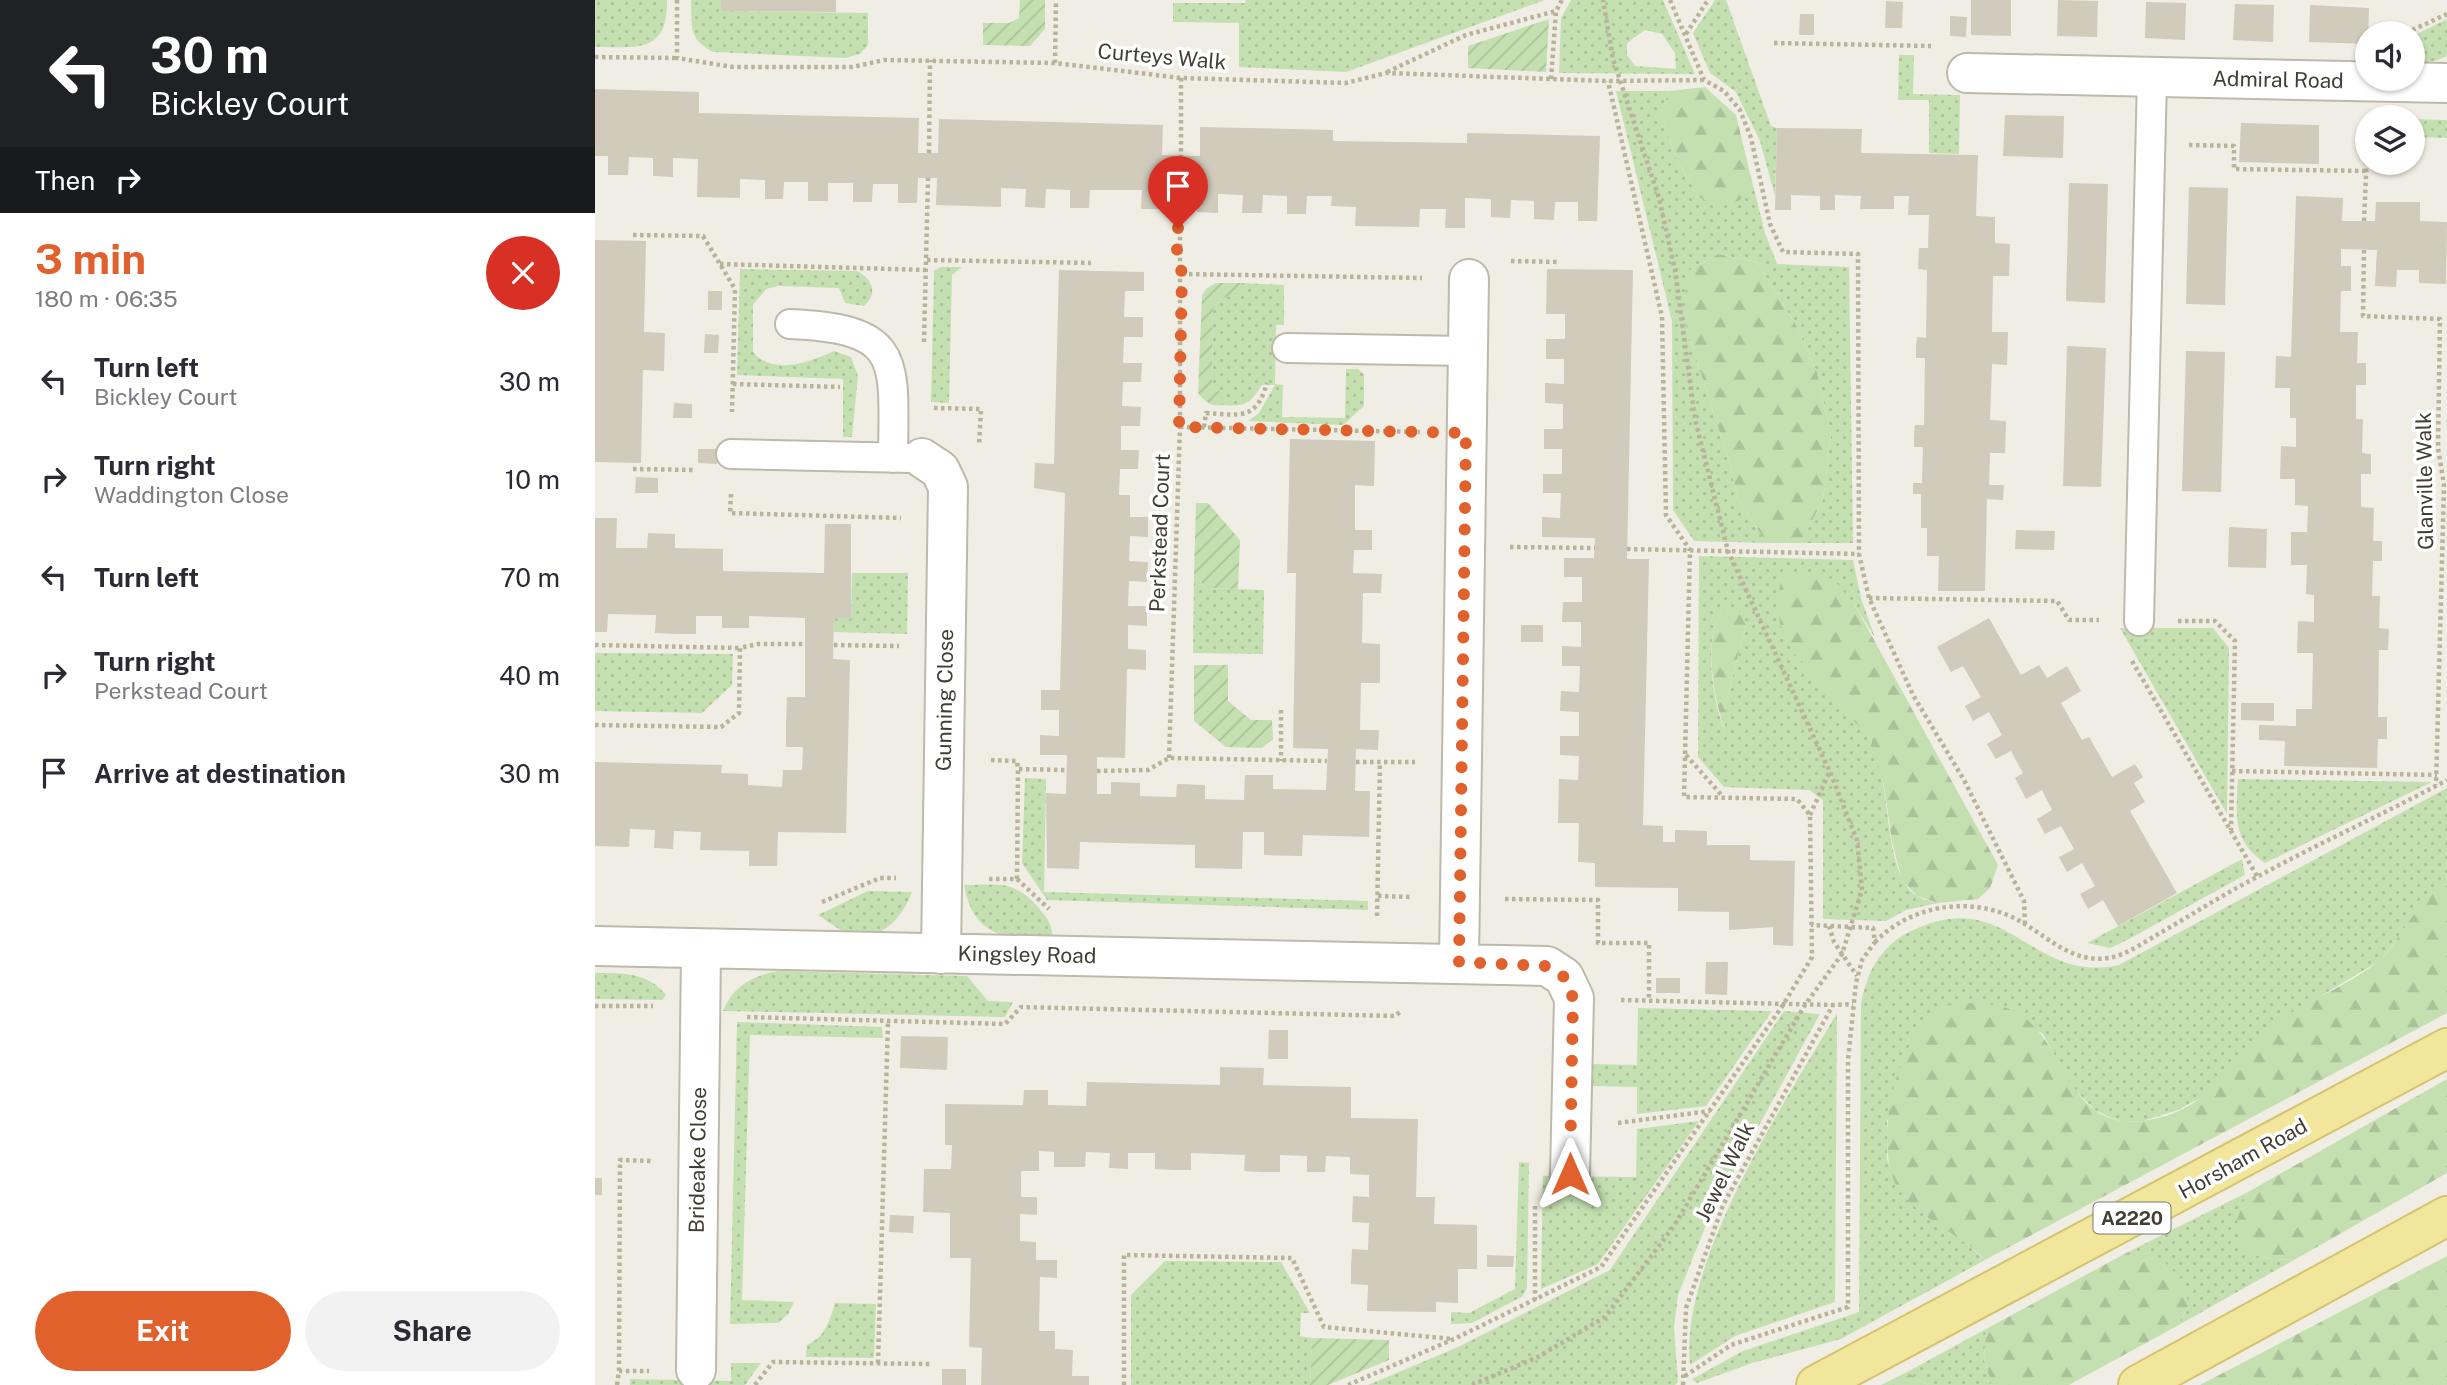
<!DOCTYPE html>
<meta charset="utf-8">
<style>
:root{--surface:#fff;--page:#f2f2f3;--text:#2b2b33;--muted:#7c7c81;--accent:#e0612b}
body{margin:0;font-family:"Public Sans",sans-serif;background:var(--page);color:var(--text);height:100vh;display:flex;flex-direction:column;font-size:26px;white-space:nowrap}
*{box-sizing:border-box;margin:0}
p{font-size:23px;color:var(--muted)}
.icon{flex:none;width:38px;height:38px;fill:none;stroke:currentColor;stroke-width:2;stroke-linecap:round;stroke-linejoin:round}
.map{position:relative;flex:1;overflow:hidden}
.details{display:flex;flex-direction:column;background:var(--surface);width:595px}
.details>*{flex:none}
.top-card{background:#202124;color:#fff;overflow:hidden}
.fabs{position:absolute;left:1760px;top:21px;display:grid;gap:14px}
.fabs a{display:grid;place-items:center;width:70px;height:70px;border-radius:50%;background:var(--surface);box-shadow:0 2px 5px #0004;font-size:35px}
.pin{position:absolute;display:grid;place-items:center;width:60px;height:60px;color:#fff;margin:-72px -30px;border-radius:50% 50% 50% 0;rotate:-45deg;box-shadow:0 0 7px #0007}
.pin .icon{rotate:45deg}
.me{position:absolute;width:77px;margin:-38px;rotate:0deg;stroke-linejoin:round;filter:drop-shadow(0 0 5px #0008)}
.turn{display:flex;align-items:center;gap:24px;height:147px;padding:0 35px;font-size:32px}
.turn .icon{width:91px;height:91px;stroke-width:2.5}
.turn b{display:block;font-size:49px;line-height:60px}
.then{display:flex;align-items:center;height:66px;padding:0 35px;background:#0003;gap:14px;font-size:26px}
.round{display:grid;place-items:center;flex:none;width:74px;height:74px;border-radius:37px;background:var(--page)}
.summary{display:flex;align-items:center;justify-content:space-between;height:119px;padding:0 35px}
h1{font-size:42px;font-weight:700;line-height:52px;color:var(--accent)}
.cta{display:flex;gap:14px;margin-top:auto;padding:14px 35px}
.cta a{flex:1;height:80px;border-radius:42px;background:var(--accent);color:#fff;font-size:28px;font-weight:700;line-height:80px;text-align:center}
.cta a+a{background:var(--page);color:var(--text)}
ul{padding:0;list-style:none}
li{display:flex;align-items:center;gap:21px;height:98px;padding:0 35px}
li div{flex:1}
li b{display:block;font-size:26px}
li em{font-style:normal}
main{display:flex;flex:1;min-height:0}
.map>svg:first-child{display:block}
</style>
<main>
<section class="details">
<div class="top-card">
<div class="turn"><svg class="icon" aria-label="left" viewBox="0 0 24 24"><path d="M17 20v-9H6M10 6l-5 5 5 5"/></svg><div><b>30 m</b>Bickley Court</div></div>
<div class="then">Then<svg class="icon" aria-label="right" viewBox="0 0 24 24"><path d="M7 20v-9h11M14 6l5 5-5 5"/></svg></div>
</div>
<div class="summary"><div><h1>3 min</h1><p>180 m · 06:35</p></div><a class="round" style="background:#d93025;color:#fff"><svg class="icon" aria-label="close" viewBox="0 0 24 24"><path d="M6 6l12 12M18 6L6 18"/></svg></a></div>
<ul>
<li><svg class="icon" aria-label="left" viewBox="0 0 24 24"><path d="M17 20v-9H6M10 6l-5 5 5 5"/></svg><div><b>Turn left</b><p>Bickley Court</p></div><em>30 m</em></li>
<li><svg class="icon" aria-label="right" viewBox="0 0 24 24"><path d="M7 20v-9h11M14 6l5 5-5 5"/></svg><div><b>Turn right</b><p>Waddington Close</p></div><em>10 m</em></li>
<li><svg class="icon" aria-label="left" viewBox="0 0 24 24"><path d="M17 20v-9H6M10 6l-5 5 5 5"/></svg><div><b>Turn left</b></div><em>70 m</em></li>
<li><svg class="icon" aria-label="right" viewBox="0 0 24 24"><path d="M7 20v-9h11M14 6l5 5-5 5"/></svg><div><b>Turn right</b><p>Perkstead Court</p></div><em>40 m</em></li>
<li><svg class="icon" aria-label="arrive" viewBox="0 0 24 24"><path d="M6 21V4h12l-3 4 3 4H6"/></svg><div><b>Arrive at destination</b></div><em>30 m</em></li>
</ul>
<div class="cta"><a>Exit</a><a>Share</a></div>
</section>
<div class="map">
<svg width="1852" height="1385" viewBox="0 0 1852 1385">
<defs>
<pattern id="grass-dots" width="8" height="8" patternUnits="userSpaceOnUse" patternTransform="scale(1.75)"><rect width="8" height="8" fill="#c4e0b1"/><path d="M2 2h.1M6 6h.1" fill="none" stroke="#aac199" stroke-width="1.8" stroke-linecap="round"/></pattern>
<pattern id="forest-firs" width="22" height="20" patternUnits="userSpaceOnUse" patternTransform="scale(1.75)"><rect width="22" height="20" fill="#c4e0b1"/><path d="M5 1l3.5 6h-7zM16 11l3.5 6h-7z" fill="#aac199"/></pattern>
<pattern id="garden-furrows" width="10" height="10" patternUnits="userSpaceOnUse" patternTransform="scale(1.75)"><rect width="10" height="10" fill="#c4e0b1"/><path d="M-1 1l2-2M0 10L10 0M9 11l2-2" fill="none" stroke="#aac199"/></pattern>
</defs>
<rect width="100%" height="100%" fill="#f0eee4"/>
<path fill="url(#grass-dots)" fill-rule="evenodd" d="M0 0H72C73 54 41 47 0 47Z
M96 0H126L127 11 273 13V45L265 54 251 58 118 52C93 39 97 26 96 0Z
M651 0H950L751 72 644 67V23L578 22V3H650Z
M976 0H1068L1100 74 964 73 966 18ZM1050 30 1067 34 1080 53 1081 69 1040 66 1032 55V43Z
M1120 0H1131L1176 126 1182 128 1180 196 1165 141 1141 92 1115 73 1098 33Z
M1852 19V56L1840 61 1818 63V36Z
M1304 55H1319L1318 94 1365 95 1364 154 1334 153V100H1303Z
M1021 91H1074L1066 114 1081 158 1103 196 1155 192V173L1170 233 1182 264 1254 267 1258 543H1206L1228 499 1236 435 1222 372 1201 325 1162 262 1123 254 1095 270 1090 324 1136 467 1143 500 1172 543 1099 541 1078 510 1077 321Z
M1818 119 1852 120V138L1818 137Z
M346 267H367L357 275 354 403 336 402 339 271Z
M145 269 262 271C278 279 283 294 269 306L250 303 244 288 183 286 171 289 158 305V352C178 376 215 362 239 351L256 357 263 376 257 437H248V379L142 375Z
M647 283 689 285V325H681L680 384 688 385 687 417 750 418 751 369H763L769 374V406L748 425 653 421 664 413 680 385H667C655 404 650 407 628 405V392L620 390 617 383 618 310C624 296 632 295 647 296Z
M1104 556 1258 560 1266 598 1280 638 1258 602 1200 654C1225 680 1256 709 1275 739 1298 777 1286 873 1322 896 1328 900 1336 901 1343 903L1311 910 1291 921 1228 919V800L1214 790 1129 787 1103 757ZM1126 612 1151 625 1131 702 1129 730C1118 698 1108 643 1126 612Z
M257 573H313L312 634 239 632V618L256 619Z
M599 573 611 588 669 590 668 654 598 653Z
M1525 628H1618L1634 648 1632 814Z
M0 653 138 654 137 685 107 713 0 711Z
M430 778 451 779 449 892 773 901V910L452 900 427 863Z
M1643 779 1837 782 1670 863C1637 841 1641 815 1643 779Z
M1852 788V873L1786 960 1681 1023 1616 1092 1583 1110 1548 1121 1530 1122 1514 1117 1500 1110 1477 1087 1448 1034 1400 1005 1351 1006 1292 1121V1160L1313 1200 1357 1231 1390 1260 1246 1339 1157 1363 1102 1383 1097 1379 1148 1351 1264 1312 1266 1005C1271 973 1285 947 1314 932 1414 882 1433 985 1524 965Z
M1647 859 1650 875 1534 939 1515 948 1492 943Z
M369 885C403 885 418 879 443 907 453 919 457 924 458 940 412 939 378 938 369 885Z
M273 891 317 892C307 918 289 939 258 935 247 933 233 921 223 915Z
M183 971 372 976 393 1001 418 1002 410 1017 128 1011C138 986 157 976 183 971Z
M0 973C27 973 53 972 71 995L67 1000 0 999Z
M1043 1008 1177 1011 1111 1106 1042 1114V1087L995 1086 994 1064 1042 1065Z
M1189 1011 1225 1014 1115 1215 1083 1295 1079 1328 1083 1382 1080 1385H773L863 1347 1015 1270Z
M1242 1013 1240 1302 1140 1336 1095 1365C1084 1262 1190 1102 1242 1013Z
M142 1022 287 1027 288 1038 155 1035 147 1300 199 1302 193 1314 183 1323 135 1324Z
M1104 1121 1003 1264 946 1289 948 1176 1041 1177 1042 1129Z
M924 1162 934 1163 932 1288 928 1296 877 1323 856 1324V1312L874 1313 920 1289Z
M1653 1192 1642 1219 1666 1258 1699 1260 1582 1326 1593 1307 1533 1252Z
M570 1261 686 1262 715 1313H706L705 1336 717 1338 715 1385H536V1295Z
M240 1303 281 1304 279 1358 211 1357 212 1345C231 1336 234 1322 240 1303Z
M1391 1329 1389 1360 1397 1385H1333L1312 1372Z
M136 1363H166L150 1385H35V1379L136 1381Z"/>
<path fill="url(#forest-firs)" d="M1110 87 1141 115 1155 173V192L1143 201 1120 207 1103 196 1081 158 1066 114 1074 91Z
M1123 254 1162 262 1201 325 1222 372 1236 435 1228 499 1206 543H1172L1143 500 1136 467 1090 324V295L1095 270Z
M1204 573H1218L1238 579 1258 602 1403 865 1395 888 1383 899 1343 903 1322 896 1307 880 1297 842 1289 785 1276 740 1200 654 1185 624 1182 595 1189 576Z
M1137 610 1148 612 1151 625 1131 702 1130 733C1120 698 1107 645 1126 612Z
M1852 873V1013L1390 1260C1365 1233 1326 1220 1304 1190 1275 1149 1302 1023 1352 1006 1365 1002 1381 1003 1394 1004 1475 1012 1459 1131 1547 1121 1621 1112 1631 1058 1680 1023 1713 1000 1753 986 1784 961 1793 954 1800 941 1807 931 1821 911 1836 892 1852 873Z
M1852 1079V1173L1699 1260 1666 1258 1648 1248 1642 1219 1653 1192Z
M1533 1252 1566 1258 1591 1284 1593 1307 1582 1326 1474 1385H1397L1389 1360 1391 1329Z
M1852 1256V1385H1605Z
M1312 1372 1333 1385H1286Z"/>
<path fill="url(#garden-furrows)" d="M425 0H450V29L435 46 388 45V23H414L424 18Z
M954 19 951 72 873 68V46Z
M621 283H647V296C633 295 624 296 618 310L617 383 620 390 628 392V405C616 407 610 402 603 393L607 295 612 288Z
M601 503H613L645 540 643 589 611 588 599 573Z
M599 665H633V701L656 720H677L678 739 667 748 631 747 599 721Z
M717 1338 794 1340V1360L733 1385H715Z"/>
<path fill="#d0cbbb" d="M126 0H241V12L126 11Z
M1376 0H1416V36L1376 35Z
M1463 0 1503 1 1502 37 1462 36Z
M1291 1 1308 2 1307 28H1290Z
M1551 2 1591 3 1590 40 1550 38Z
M1640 4 1679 5 1678 42 1638 40Z
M1715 5 1774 8 1773 44 1714 42Z
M1205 14H1219V35H1204Z
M1355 16 1372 17 1371 37 1355 36Z
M0 89 104 92V113L324 118 323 153H343L344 119 568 125 567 155 586 156H605V127L738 130V141L872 143V133L1005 136 1002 221H983V202H960L959 220 939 219V201L916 200 915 218 896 217V199L870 198V228H850L851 209H825L824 227 760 226 761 207 736 206 737 196H712L711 214H692V196L668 195 667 213H647L648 195 623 194V213L602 212 603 184H565V209H546L547 190H495L494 208H475V190L451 189 450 208 430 207 431 189 406 188V207L341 205 342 178H323L322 203H303V184H278L277 202H258V183H233V201H213V182H189L188 199H170V180L145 179V198L102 197 103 159 78 158V177L58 176V158L34 157 33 175H13V156H0Z
M1410 115 1469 116 1468 158 1408 156Z
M1646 123 1724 125V164L1644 162Z
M1182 128 1267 129 1266 153 1383 155 1381 216 1400 217V243L1415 244 1414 276H1398L1397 332H1413L1412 365 1397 364 1395 420 1411 421 1410 453H1395L1394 485H1409L1408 500 1392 499 1390 591H1343L1344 556H1332V528H1326V494H1318V483H1327L1328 447H1319V436L1320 425H1329L1330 358H1321V347L1322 337 1331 338 1332 270 1323 269 1324 248H1333L1334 215H1313L1314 196H1299V209H1265L1266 196 1240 195V210H1225V196L1196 195V210H1180Z
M1474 183 1513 184 1510 303 1471 301Z
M1594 187 1633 188 1630 305 1591 304Z
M1701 196 1748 198 1747 221H1780L1781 202H1825V221L1852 222 1851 284 1824 283V270H1802L1801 287 1780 286 1782 250 1746 249V266H1756V291H1746L1745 332H1763L1762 363H1771V385H1761V419H1768L1767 453 1776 454V474H1766V507L1779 508 1778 541H1787V561H1778L1777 596H1785L1784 628 1794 629 1793 650H1784L1783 717H1792V739H1783L1782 768 1689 766 1690 741 1664 740V725L1701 726V709H1717L1718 653H1702L1703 621 1719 622V595L1711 594 1712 565H1696V532H1712L1713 506 1700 505V479H1685L1686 446 1701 447V418H1695V388H1680L1681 356 1696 357Z
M0 240 51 241 49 332 70 333 69 371 48 370 46 463 0 462Z
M952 269 1038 270 1032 559H1054L1048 825 1068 826V842H1080V830L1112 831V845H1155V860L1200 861 1198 946 1178 945V927L1134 930V912L1083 911V888L1000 887V863L983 862 984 823H963L964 779 983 780 984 756 965 755V736H984V712L965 711 966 691 984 692 985 666H967V646L986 647V622H967L968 602H987V577H969V558H999L1000 538 947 537V517L965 518 966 493H948V474H967V449H949V429H968V404L950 403V383L969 384V359H951V339H970V314H951Z
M464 270 549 272V291H530L529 317H548V337H529L528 363H547L546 382H528L527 406 546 407 545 426H526V450H544L543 469H525L524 495H535V517H553V537L535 536 534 561 553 562 552 582 534 581 533 606H552V626L533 625V649L551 650V670L532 669 530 758 502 757V794H516V782L545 783V796L581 797 582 784 610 785V799L649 800 650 775H678V789L731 790 733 749 698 748 701 573H692L695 439 780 441 779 486 760 485V530H777V550H759L758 573 787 574 786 593H768L767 643 785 644V683H766L765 730H784L783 750 761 749 760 791H775L774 837 708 835 707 856 669 855V832H648L647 869 600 868V845L485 842 484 869 452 868 451 793 471 794 472 755H445V735L464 736V710H446V690H465L470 493 439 488 440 463 459 464Z
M113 291H127V310H113Z
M110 334 124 335 123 353H109Z
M1472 346 1511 348 1506 487 1468 486Z
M1591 351 1630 352 1626 492 1587 491Z
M79 403 97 404V418H78Z
M103 449H122V464L103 463Z
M41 477 63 478V493H40Z
M0 518H22L21 548H52L53 533 80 534V548L128 549V571L229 573 230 524H256V619L239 618 238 659 255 660 251 833 183 832 182 866H154V851L105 850 106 832 79 831 78 849 59 848 60 830 35 829 34 847 0 846V762L127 765 126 773 153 774V785L187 787 188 770H207L208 747H191V723L192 697H210V618L154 616V628H127V616H101V634H81L60 633 61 615 13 614 12 632H0Z
M1634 527 1672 529 1671 568 1633 567Z
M1421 530 1460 531 1459 550 1420 549Z
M1394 618 1426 675 1444 665 1452 678 1472 666 1486 691 1466 703 1487 740 1494 737 1517 777 1540 764 1548 777 1539 783 1550 802 1535 811 1582 893 1523 926 1508 900 1493 909 1485 894 1500 886 1487 863 1472 872 1464 857 1479 849 1466 826 1450 834 1442 819 1457 810 1447 790 1431 799 1420 778 1428 773 1416 751 1401 759 1392 744 1407 735 1394 712 1378 721 1370 706 1386 697 1368 666 1356 672 1342 647Z
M926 625H948V642H926Z
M1646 703H1679V721L1646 720Z
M1111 962H1133L1132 995 1110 994Z
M1061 978H1085V993H1061Z
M674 1030H693V1059H673Z
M306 1036 353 1037 352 1070 305 1068Z
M625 1067 669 1068 668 1085 756 1087V1118L823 1119 821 1197H840L839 1224 882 1225V1269H863V1303L841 1302V1312L772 1311 773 1285 756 1284V1267L757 1249 773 1250 774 1223 757 1222 758 1196 774 1197V1175L755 1174V1157L731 1156 730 1172H712V1156L685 1155V1172H666L649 1171 650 1155 596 1153V1170H578L560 1169V1153H533V1169L514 1168 515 1153 491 1152 490 1167H459V1152L444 1151V1171H426V1197H442V1215L425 1214V1241L441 1242V1260H462V1278L445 1277 444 1331H460V1349L478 1350 477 1376H494V1385H386L387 1348 374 1347 376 1258H355V1213L328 1212 329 1169H356L357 1145H350V1104L428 1105 429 1090H453V1105L491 1106 492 1082 625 1085Z
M0 1178H7V1195H0Z
M295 1215 319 1216 318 1233 294 1232Z
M892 1255 919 1256 918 1267H892Z
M347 1369H371V1385H347Z"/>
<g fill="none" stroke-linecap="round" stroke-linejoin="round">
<g stroke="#bdb9ab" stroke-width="32">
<path id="service" d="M195 324C308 329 299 359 298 458
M692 348 872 351
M136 454 316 458
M1544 621 1557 77"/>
</g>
<g stroke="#bdb9ab" stroke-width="42">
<path id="minor" d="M1372 73 1852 83
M327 458 345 470 353 487 346 954
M0 946 952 966 969 977 979 998 975 1174
M864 962 874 279
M101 1370 106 950"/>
</g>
<g stroke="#d4c46e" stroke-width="42">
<path id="primary" d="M1221 1385 1852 1048
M1543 1385 1852 1216"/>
</g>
<path stroke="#bab39b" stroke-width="4.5" stroke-dasharray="3.5 3.5" stroke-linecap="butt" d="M82 0V58L138 67H258L289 60 460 63 586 78 751 83 791 73 1013 81 1109 80
M1075 0 1109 80 1129 91 1145 110 1156 138 1175 224 1188 252 1263 254 1264 554 1274 598 1318 695 1369 780 1429 901 1430 925
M1811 33 1852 14
M1091 34 1113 0
M1179 43 1336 46
M0 57 82 58
M460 63 461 0
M792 72 871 35 961 11
M586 78V156
M956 79 961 11 967 0
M1594 145 1639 146V169L1771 171
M334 153 335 60
M1769 221 1773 130
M38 235 108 236 140 289 137 412
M1769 250 1768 316 1845 319 1843 448 1849 485 1841 785
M332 260 496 263
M916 261 964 262
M125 264 331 270
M587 274 827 278
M329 342 333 178
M138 384 245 387
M339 408 386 409 384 445
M585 427 825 432
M609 427 611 413C645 415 661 421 672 383
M38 469 100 470
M136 494 135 513 306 518
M915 547 1000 548
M1032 549 1264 554
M1274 598 1462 601 1474 620H1504
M1583 621H1620L1640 641 1636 830
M0 645 145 648
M239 645 304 646
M1537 661 1662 876
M686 710V761
M0 725 126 727 144 713 145 648 163 644H210
M1091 755 1129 798
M574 758 585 427V184
M396 760 422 761 423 769 472 770
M761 762H820
M502 771 553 770 574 758 732 761
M1637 771 1842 775
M1215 815 1234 773
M394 879H422L454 909
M422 879 423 769
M783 896 818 897
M910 899 1003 900V943H1054V1001
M227 902 285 878H301
M782 916 785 762
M1234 926 1239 942 1262 976
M1280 942C1315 906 1371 896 1417 917 1449 932 1474 964 1513 958 1532 955 1549 942 1565 933 1598 914 1629 894 1662 877 1724 843 1789 814 1852 780
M1026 1000 1238 1005
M0 1006H58
M152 1017 410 1024 426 1007 800 1016 806 1011
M1023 1123 1115 1111
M940 1206V1300
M283 1363 293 1021
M24 1371 25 1160 57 1161
M1090 1376 1136 1345 1253 1307V1060L1261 983 1267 960 1280 942 1278 928 1216 925
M22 1385 24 1371H54
M160 1385 178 1362 335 1364
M529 1385V1255L697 1258 729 1327 858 1339
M753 1385 859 1339 1006 1267 1188 1005 1217 957 1215 815 1202 799 1089 797 1095 550 1071 515 1067 317 1013 81
M877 1385 943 1357 1010 1317 1079 1226 1210 1005 1247 954 1267 890 1262 840 1235 772 1133 551 1100 419 1080 270 1064 198 1018 59 1008 0
M1088 1385 1091 1308 1128 1205 1238 1005 1258 1004"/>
<use href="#service" stroke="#fff" stroke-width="28"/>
<use href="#minor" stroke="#fff" stroke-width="38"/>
<use href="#primary" stroke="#f1e69b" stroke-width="38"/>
</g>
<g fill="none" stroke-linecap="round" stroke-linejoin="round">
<path stroke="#e0612b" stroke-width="12" stroke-dasharray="0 21.6" d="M583 228 582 250 587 274 584 427 871 433 864 962 952 966 969 977 978 998 975 1174"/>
</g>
<g text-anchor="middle" stroke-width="7" stroke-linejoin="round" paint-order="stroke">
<rect fill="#fff" stroke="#7a7872" stroke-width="2" x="1498.5" y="1202.5" width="77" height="31" rx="5"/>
<g font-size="19" font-weight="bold" fill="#413e35">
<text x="1537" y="1225">A2220</text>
</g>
<g font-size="21" fill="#413e35" stroke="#fff">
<text transform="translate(567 57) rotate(5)" y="7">Curteys Walk</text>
<text transform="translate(1683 80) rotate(1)" y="7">Admiral Road</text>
<text transform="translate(1830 481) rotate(-91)" y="7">Glanville Walk</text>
<text transform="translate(565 533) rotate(-88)" y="7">Perkstead Court</text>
<text transform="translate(350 700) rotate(-89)" y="7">Gunning Close</text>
<text transform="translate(432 955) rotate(1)" y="7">Kingsley Road</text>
<text transform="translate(1648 1159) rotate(-29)" y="7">Horsham Road</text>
<text transform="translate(103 1160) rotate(-89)" y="7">Brideake Close</text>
<text transform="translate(1130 1172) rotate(-64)" y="7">Jewel Walk</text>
</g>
</g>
</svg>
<div class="fabs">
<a><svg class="icon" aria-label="sound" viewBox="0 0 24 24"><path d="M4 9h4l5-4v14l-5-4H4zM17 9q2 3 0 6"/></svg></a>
<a><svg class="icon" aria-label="layers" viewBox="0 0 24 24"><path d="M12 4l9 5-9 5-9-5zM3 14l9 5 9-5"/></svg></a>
</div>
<div class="pin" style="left:583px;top:228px;background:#d93025"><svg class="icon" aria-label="arrive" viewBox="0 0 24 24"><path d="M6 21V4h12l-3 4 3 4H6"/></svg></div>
<svg class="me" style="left:975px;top:1174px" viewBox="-20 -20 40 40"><path d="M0-17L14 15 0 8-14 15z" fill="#e0612b" stroke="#fff" stroke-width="4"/></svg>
</div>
</main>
